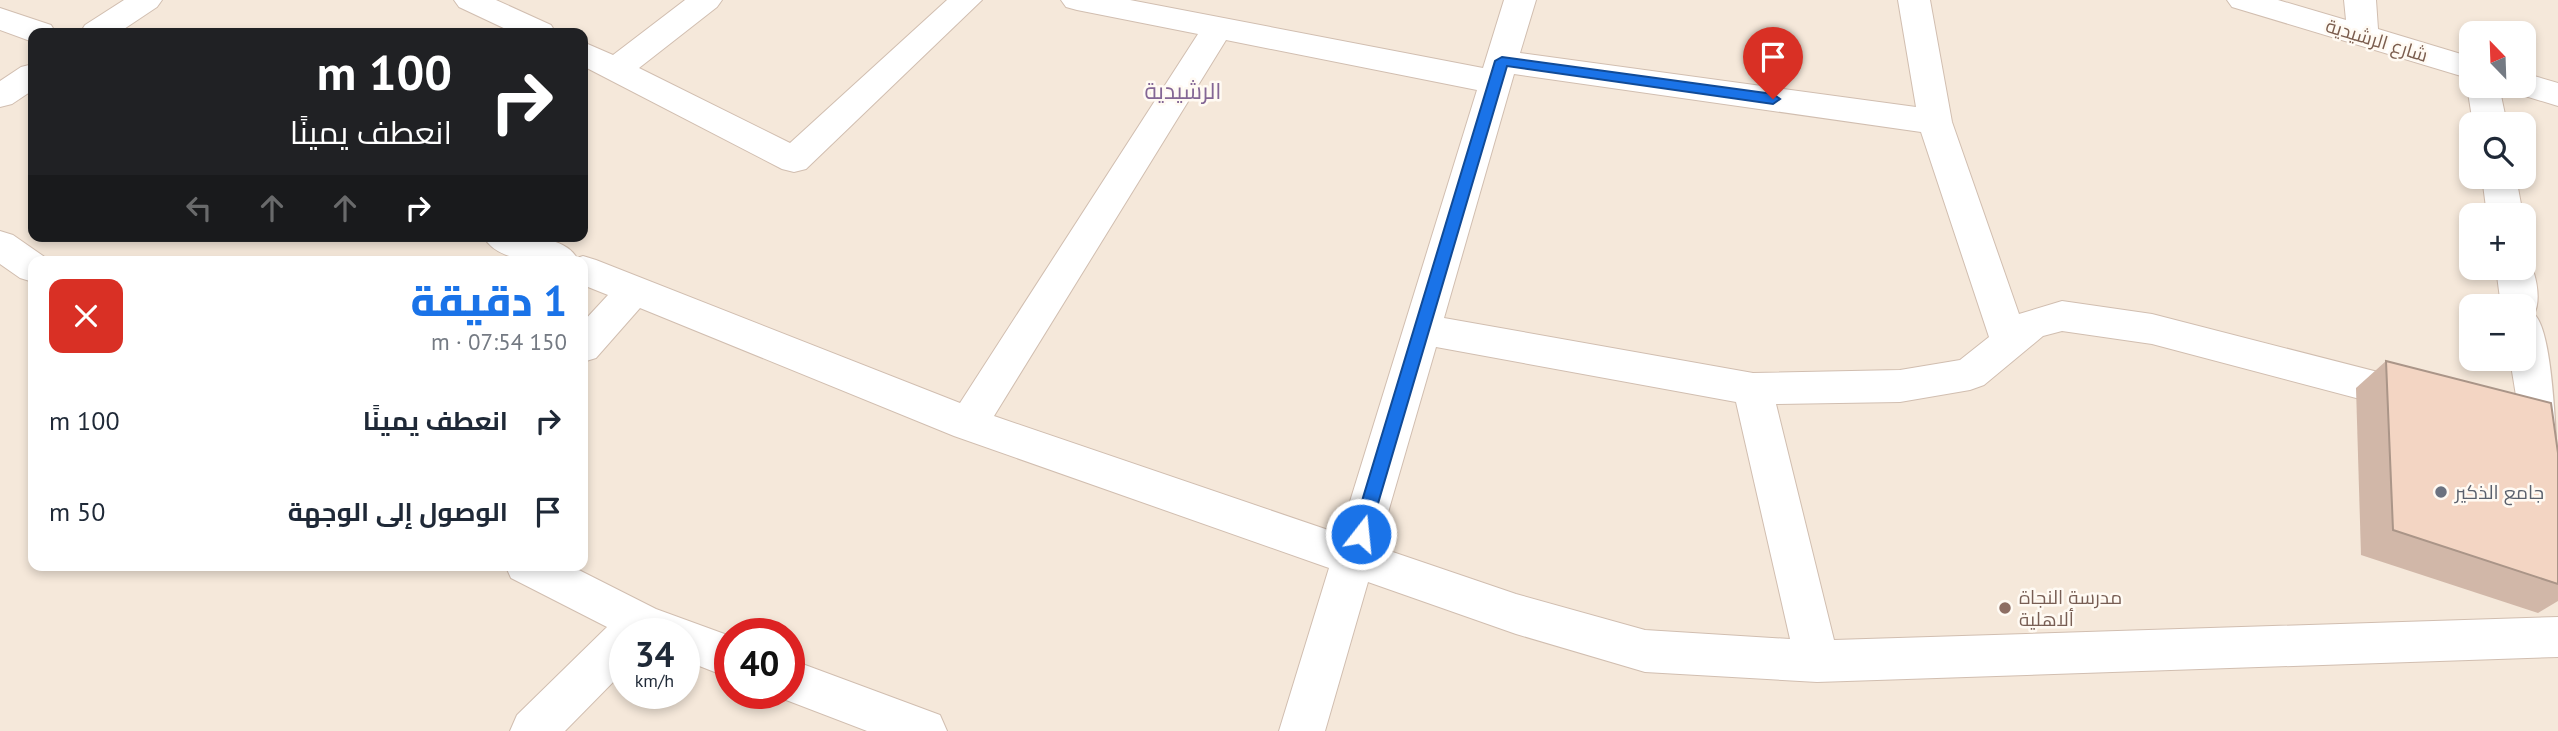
<!DOCTYPE html>
<html lang="ar">
<meta charset="utf-8">
<style>
:root{--surface:#fff;--page:#f2f2f3;--text:#1f2937;--muted:#747a83;--accent:#1a73e8}
body{margin:0;font-family:"PT Sans",Cairo,sans-serif;background:var(--page);color:var(--text);direction:rtl;height:100vh;display:flex;flex-direction:column;font-size:26px;white-space:nowrap}
*{box-sizing:border-box;margin:0}
p{font-size:23px;color:var(--muted)}
.icon{flex:none;width:38px;height:38px;fill:none;stroke:currentColor;stroke-width:2;stroke-linecap:round;stroke-linejoin:round}
.map{position:relative;flex:1;overflow:hidden;direction:ltr}
.side{position:absolute;left:28px;top:256px;width:560px;height:315px;display:flex;flex-direction:column;background:var(--surface);border-radius:14px;box-shadow:0 4px 10px #0003;direction:rtl}
.side>*{flex:none}
.top-card{position:absolute;left:28px;top:28px;width:560px;height:214px;border-radius:14px;box-shadow:0 4px 10px #0003;direction:rtl;background:#202124;color:#fff;overflow:hidden}
.needle{width:46px;rotate:337deg}
.fabs{position:absolute;left:2459px;top:21px;display:grid;gap:14px}
.fabs a{display:grid;place-items:center;width:77px;height:77px;border-radius:14px;background:var(--surface);box-shadow:0 4px 10px #0003;font-size:35px}
.speed{position:absolute;left:609px;top:618px;display:flex;gap:14px;font-size:35px;font-weight:700;text-align:center}
.speed>*{display:grid;place-content:center;width:91px;height:91px;border-radius:50%;background:var(--surface);box-shadow:0 4px 10px #0003;line-height:1}
.speed small{font-size:18px;font-weight:400}
.speed .limit{border:10px solid #d22;background:#fff;color:#111}
.pin{position:absolute;display:grid;place-items:center;width:60px;height:60px;color:#fff;margin:-72px -30px;border-radius:50% 50% 50% 0;rotate:-45deg;box-shadow:0 0 7px #0007}
.pin .icon{rotate:45deg}
.me{position:absolute;width:77px;margin:-38px;rotate:16deg;stroke-linejoin:round;filter:drop-shadow(0 0 5px #0008)}
.turn{display:flex;align-items:center;gap:24px;height:147px;padding:0 21px;font-size:32px}
.turn .icon{width:91px;height:91px;stroke-width:2.5}
.turn b{display:block;font-size:49px;line-height:60px}
.lanes{display:flex;align-items:center;height:66px;padding:0 21px;background:#0003;justify-content:center;gap:35px;direction:ltr}
.lanes .off{opacity:.35}
.round{display:grid;place-items:center;flex:none;width:74px;height:74px;border-radius:14px;background:var(--page)}
.summary{display:flex;align-items:center;justify-content:space-between;height:119px;padding:0 21px}
h1{font-size:42px;font-weight:800;line-height:52px;color:var(--accent)}
ul{padding:0;list-style:none}
li{display:flex;align-items:center;gap:21px;height:91px;padding:0 21px}
li div{flex:1}
li b{display:block;font-size:26px}
li em{font-style:normal}
.map>svg:first-child{display:block}
</style>
<div class="map">
<svg width="2558" height="731" viewBox="0 0 2558 731">
<rect width="100%" height="100%" fill="#fdf6ec"/>
<path fill="#f5e8da" fill-rule="evenodd" d="M0 0H2558V731H0ZM33 33H583V236H33ZM2471 33H2524V86H2471ZM2471 124H2524V177H2471ZM2471 215H2524V268H2471ZM33 261H583V565H33ZM2471 306H2524V359H2471ZM625 634H684V693H625ZM730 634H789V693H730Z"/>
<g fill="none" stroke-linecap="round" stroke-linejoin="round">
<g stroke="#d1beb0" stroke-width="2">
<path id="minor" d="M124 0H162L157 7 118 33H80L85 25Z
M454 0H496L551 25 556 33H514L459 7Z
M685 0H722L717 7 639 68 790 143 947 0H982L806 169 794 172 782 169 583 66V42L613 55Z
M1061 0H1130L1483 68 1504 0H1536L1520 53 1916 107 1898 0H1930L1952 122 2019 314 2062 301 2152 314 2413 381 2427 386 2433 397 2427 408 2413 413 2152 344 2062 331 2043 336 1984 385 1970 390 1900 402 1776 404 1834 640 2558 617V657L1817 682 1645 672 1516 634 1368 582 1325 731H1279L1329 568 954 436 640 308 596 358 583 362V322L608 295 583 285V261C553 261 500 267 483 236 509 236 562 232 577 258L583 256 596 260 960 403 1198 34 1077 10 1066 7ZM1226 40 1477 90 1340 534 994 416ZM1514 74 1921 132 1989 337 1960 360 1900 370 1753 373 1444 318ZM1436 347 1736 402 1790 639 1645 630 1516 594 1378 547Z
M2227 0H2278L2346 20 2344 0H2376L2378 29 2471 57V86H2499L2507 124H2473L2467 86 2471 79 2232 7Z
M0 8 51 25 56 33H33V42L0 30Z
M33 64V90L12 104 0 107V81L21 67Z
M2524 73 2558 83V106L2512 92 2509 86H2524Z
M2482 177H2516L2523 215H2487Z
M0 231 13 235 46 258 47 261H33V282L20 278 0 264Z
M2524 257C2536 266 2542 300 2534 314 2558 334 2558 504 2558 542L2543 537 2537 524 2510 359H2524V306H2501L2496 268H2524Z
M505 565H569L656 609 730 636V678L684 660V634H625V670L565 731H510L517 715 607 627 511 578Z
M789 659 940 715 947 731H867L773 695 772 693H789Z"/>
</g>
<use href="#minor" fill="#fff" fill-rule="evenodd"/>
</g>
<path fill="#d1b7a8" d="M2386 361 2558 453V601L2538 613 2361 555 2356 388Z"/>
<path fill="#f3d5c3" stroke="#aa9588" stroke-width="2" d="M2386 361 2551 403 2558 453V584L2393 530Z"/>
<path fill="#1a73e8" stroke="#114b97" stroke-width="2" d="M1502 57 1773 94 1780 99 1773 104 1507 66 1369 534 1367 539 1361 541 1355 539 1352 534 1495 61Z"/>
<circle fill="#6b7280" stroke="#fffaf3" stroke-width="2.5" cx="2441" cy="492" r="7"/>
<circle fill="#8d6e63" stroke="#fffaf3" stroke-width="2.5" cx="2005" cy="608" r="7"/>
<g text-anchor="middle" stroke-width="5" stroke-linejoin="round" paint-order="stroke">
<g font-size="19" fill="#7a5c4d" stroke="#fffaf3">
<text transform="translate(2377 40) rotate(17)" y="7">شارع الرشيدية</text>
</g>
<g font-size="19" fill="#5b616d" stroke="#fffaf3" text-anchor="start">
<text x="2455" y="499">جامع الذكير</text>
</g>
<g font-size="19" fill="#785e54" stroke="#fffaf3" text-anchor="start">
<text x="2019" y="604">مدرسة النجاة<tspan x="2019" dy="22">ألاهلية</tspan></text>
</g>
<g font-size="23" fill="#846695" stroke="#fffaf3">
<text x="1183" y="99">الرشيدية</text>
</g>
</g>
</svg>
<div class="fabs">
<a><svg class="needle" viewBox="-14 -14 28 28"><path d="M0-13l5 13h-10z" fill="#e53935"/><path d="M0 13l5-13h-10z" fill="#747a83"/></svg></a>
<a><svg class="icon" aria-label="search" viewBox="0 0 24 24"><circle cx="10" cy="10" r="6"/><path d="M15 15l6 6"/></svg></a>
<a>+</a>
<a>−</a>
</div>
<div class="speed"><div>34<small>km/h</small></div><div class="limit">40</div></div>
<div class="pin" style="left:1773px;top:99px;background:#d93025"><svg class="icon" aria-label="arrive" viewBox="0 0 24 24"><path d="M6 21V4h12l-3 4 3 4H6"/></svg></div>
<svg class="me" style="left:1361px;top:534px" viewBox="-20 -20 40 40"><circle r="17" fill="#1a73e8" stroke="#fff" stroke-width="3"/><path d="M0-11L8 9 0 5-8 9z" fill="#fff"/></svg>
<div class="top-card">
<div class="turn"><svg class="icon" aria-label="right" viewBox="0 0 24 24"><path d="M7 20v-9h11M14 6l5 5-5 5"/></svg><div><b>100 m</b>انعطف يمينًا</div></div>
<div class="lanes"><svg class="icon off" aria-label="left" viewBox="0 0 24 24"><path d="M17 20v-9H6M10 6l-5 5 5 5"/></svg><svg class="icon off" aria-label="ahead" viewBox="0 0 24 24"><path d="M12 20V5M6 11l6-6 6 6"/></svg><svg class="icon off" aria-label="ahead" viewBox="0 0 24 24"><path d="M12 20V5M6 11l6-6 6 6"/></svg><svg class="icon" aria-label="right" viewBox="0 0 24 24"><path d="M7 20v-9h11M14 6l5 5-5 5"/></svg></div>
</div>
<section class="side">
<div class="summary"><div><h1>1 دقيقة</h1><p>150 m · 07:54</p></div><a class="round" style="background:#d93025;color:#fff"><svg class="icon" aria-label="close" viewBox="0 0 24 24"><path d="M6 6l12 12M18 6L6 18"/></svg></a></div>
<ul>
<li><svg class="icon" aria-label="right" viewBox="0 0 24 24"><path d="M7 20v-9h11M14 6l5 5-5 5"/></svg><div><b>انعطف يمينًا</b></div><em>100 m</em></li>
<li><svg class="icon" aria-label="arrive" viewBox="0 0 24 24"><path d="M6 21V4h12l-3 4 3 4H6"/></svg><div><b>الوصول إلى الوجهة</b></div><em>50 m</em></li>
</ul>
</section>
</div>
